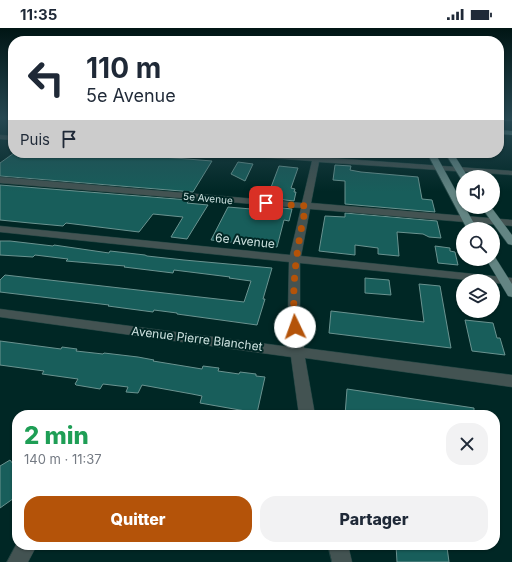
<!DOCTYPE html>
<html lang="fr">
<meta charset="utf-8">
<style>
:root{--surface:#fff;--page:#f2f2f3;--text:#1f2937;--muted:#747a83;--accent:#b45309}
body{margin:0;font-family:Inter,sans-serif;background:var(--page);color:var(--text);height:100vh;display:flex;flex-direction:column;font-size:15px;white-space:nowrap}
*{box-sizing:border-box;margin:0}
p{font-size:13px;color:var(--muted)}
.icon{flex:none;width:22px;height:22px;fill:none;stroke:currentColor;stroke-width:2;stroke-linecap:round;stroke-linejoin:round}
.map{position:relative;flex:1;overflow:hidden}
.sheet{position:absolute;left:12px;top:382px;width:488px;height:140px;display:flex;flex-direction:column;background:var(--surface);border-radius:16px;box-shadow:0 1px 3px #0004}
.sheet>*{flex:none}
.top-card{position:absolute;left:8px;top:8px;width:496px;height:122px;border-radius:16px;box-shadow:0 1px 3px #0004;background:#fff;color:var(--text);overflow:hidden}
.fabs{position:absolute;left:456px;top:142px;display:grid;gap:8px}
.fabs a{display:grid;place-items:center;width:44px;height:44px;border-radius:50%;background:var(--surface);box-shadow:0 1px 3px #0004;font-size:20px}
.pin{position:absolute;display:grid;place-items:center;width:34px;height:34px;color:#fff;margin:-17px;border-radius:8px;box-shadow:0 2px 6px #0006}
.me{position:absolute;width:44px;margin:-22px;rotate:357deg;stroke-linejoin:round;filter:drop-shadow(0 0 3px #0008)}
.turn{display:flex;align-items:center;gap:14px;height:84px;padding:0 12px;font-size:18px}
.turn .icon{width:52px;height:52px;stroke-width:2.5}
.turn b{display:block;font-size:28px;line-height:34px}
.then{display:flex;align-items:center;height:38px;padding:0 12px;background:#0003;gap:8px;font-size:15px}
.round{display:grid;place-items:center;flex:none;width:42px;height:42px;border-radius:16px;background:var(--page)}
.summary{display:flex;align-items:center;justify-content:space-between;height:68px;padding:0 12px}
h1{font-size:24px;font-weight:800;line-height:30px;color:#1e9e55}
.primary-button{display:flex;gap:8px;margin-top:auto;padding:8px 12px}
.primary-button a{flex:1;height:46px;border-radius:16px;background:var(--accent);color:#fff;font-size:16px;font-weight:800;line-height:46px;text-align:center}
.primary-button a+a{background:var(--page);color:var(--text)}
.status{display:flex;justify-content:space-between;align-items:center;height:28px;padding:0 20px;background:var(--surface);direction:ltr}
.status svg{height:11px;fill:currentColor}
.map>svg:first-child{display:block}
</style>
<div class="status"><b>11:35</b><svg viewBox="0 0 49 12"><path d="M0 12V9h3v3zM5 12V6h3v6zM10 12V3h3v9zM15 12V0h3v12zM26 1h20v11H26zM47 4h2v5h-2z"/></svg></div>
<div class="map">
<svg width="512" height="534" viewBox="0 0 512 534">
<rect width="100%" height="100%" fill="#002725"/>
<path fill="#185e5b" stroke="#6a9390" d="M14 125H113L212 133 193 164 0 148V135Z
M238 134 253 136 245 153 231 146Z
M335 137 351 138 350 142 361 144 418 149 422 171 432 172 435 184 345 176V153L333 152Z
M279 138 298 140 291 160 295 161 294 164H296L294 173 267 170Z
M0 157 189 172 187 175 208 177 187 211 171 209 183 189 153 186 139 204 66 195 63 198 30 195 0 192Z
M264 178 292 181 289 193 284 192 277 219 211 212 228 179 263 182Z
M345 185 437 193 441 210 429 209 423 206 397 204 399 228 378 226V220L355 217V227L319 223 325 188 345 189Z
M0 213H10L53 218 54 217 109 225 110 223 145 227 147 228 184 232 272 240 263 271H265L257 297 177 286V285L154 282 153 284 108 278 109 277 0 264V252L5 247 244 274 251 253 229 250 230 249 174 242 173 245 124 239 125 238 66 233 68 231 35 227 33 229 0 227Z
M435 218 450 220V223L455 224 458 237 438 235Z
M365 250 389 252 391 267 365 265Z
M419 256 440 258 451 320 329 305 331 283 424 294Z
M465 292 493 295 497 310H500L505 327 472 323Z
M0 313 61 321 62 319 77 321 76 323 103 326 104 325 138 329 154 332 153 333 202 341 203 338 219 340 218 343 239 346 240 344 256 346V348L265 349 257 385 200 375 202 368 192 366 142 357 138 365 126 364 128 359 103 356 100 361 76 357 75 356 78 351 42 346 44 343 0 337Z
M347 361 474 380V387H345Z
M10 432 17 441V468L0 480V438Z
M396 517H445L447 519 449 534H397Z"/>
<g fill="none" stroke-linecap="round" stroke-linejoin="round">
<g stroke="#214543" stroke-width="1">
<path id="minor" d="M0 107 13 108V112L0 111Z
M225 125H261L512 143V147L319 134 311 175 512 192V198L310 181 301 228 512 250V256L493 255V253H478L300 235V284L304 320 512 347V359L305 330 315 387H299L291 329 0 289V281L290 319 288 284 289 234 0 204V198L290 227 301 180 0 155V149L302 175 312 133 229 127Z
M17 515V517H37L28 534H7Z
M328 517H348L352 534H332Z"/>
</g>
<g stroke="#214543" stroke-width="1">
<path id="major" d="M427 125H435L463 176V179H465L477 201H467Z
M445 125H453L468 149H463V151H461Z
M481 179H491L512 207V217L508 216Z
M493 228 495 229 512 256V269L508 268 486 231H493Z"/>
</g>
<g stroke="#214543" stroke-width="1">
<path id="highway" d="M499 90H512V93H499Z
M499 102 512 103V107L499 106Z"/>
</g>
<use href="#minor" fill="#435352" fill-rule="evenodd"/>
<use href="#major" fill="#638583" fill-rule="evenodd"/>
<use href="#highway" fill="#709996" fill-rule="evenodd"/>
</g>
<linearGradient id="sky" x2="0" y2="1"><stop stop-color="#001514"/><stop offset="0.55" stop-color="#264751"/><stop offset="1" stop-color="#264751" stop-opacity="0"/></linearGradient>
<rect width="512" height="164" fill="url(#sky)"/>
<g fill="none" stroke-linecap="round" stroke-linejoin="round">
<path stroke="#b45309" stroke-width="7" stroke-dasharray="0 12.6" d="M266 175 306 178C297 219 291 256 295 299"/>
</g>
<g text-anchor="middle" stroke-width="4" stroke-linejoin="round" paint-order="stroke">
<g font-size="10" fill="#cee3e1" stroke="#002725">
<text transform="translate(208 170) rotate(5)" y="4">5e Avenue</text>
</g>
<g font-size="12" fill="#cee3e1" stroke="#002725">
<text transform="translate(245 213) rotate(6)" y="4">6e Avenue</text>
<text transform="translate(197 311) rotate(7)" y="4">Avenue Pierre Blanchet</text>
</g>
</g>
</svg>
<div class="fabs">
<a><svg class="icon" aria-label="sound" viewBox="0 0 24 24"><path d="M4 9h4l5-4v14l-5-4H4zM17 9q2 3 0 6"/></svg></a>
<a><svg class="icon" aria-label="search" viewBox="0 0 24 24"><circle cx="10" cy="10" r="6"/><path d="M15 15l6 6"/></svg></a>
<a><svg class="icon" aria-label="layers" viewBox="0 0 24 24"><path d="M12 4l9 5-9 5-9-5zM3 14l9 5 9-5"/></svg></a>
</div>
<div class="pin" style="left:266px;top:175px;background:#d93025"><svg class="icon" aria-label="arrive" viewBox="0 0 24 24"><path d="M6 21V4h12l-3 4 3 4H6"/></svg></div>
<svg class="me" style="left:295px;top:299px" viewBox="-20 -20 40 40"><circle r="19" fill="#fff"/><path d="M0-13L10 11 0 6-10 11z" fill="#b45309"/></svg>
<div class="top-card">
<div class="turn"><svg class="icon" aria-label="left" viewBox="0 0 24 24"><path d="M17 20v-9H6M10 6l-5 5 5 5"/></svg><div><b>110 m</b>5e Avenue</div></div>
<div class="then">Puis<svg class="icon" aria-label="arrive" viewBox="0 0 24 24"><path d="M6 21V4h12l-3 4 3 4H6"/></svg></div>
</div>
<section class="sheet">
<div class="summary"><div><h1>2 min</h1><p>140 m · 11:37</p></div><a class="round"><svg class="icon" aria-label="close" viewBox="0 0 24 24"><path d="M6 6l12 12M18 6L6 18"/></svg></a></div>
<div class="primary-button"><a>Quitter</a><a>Partager</a></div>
</section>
</div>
